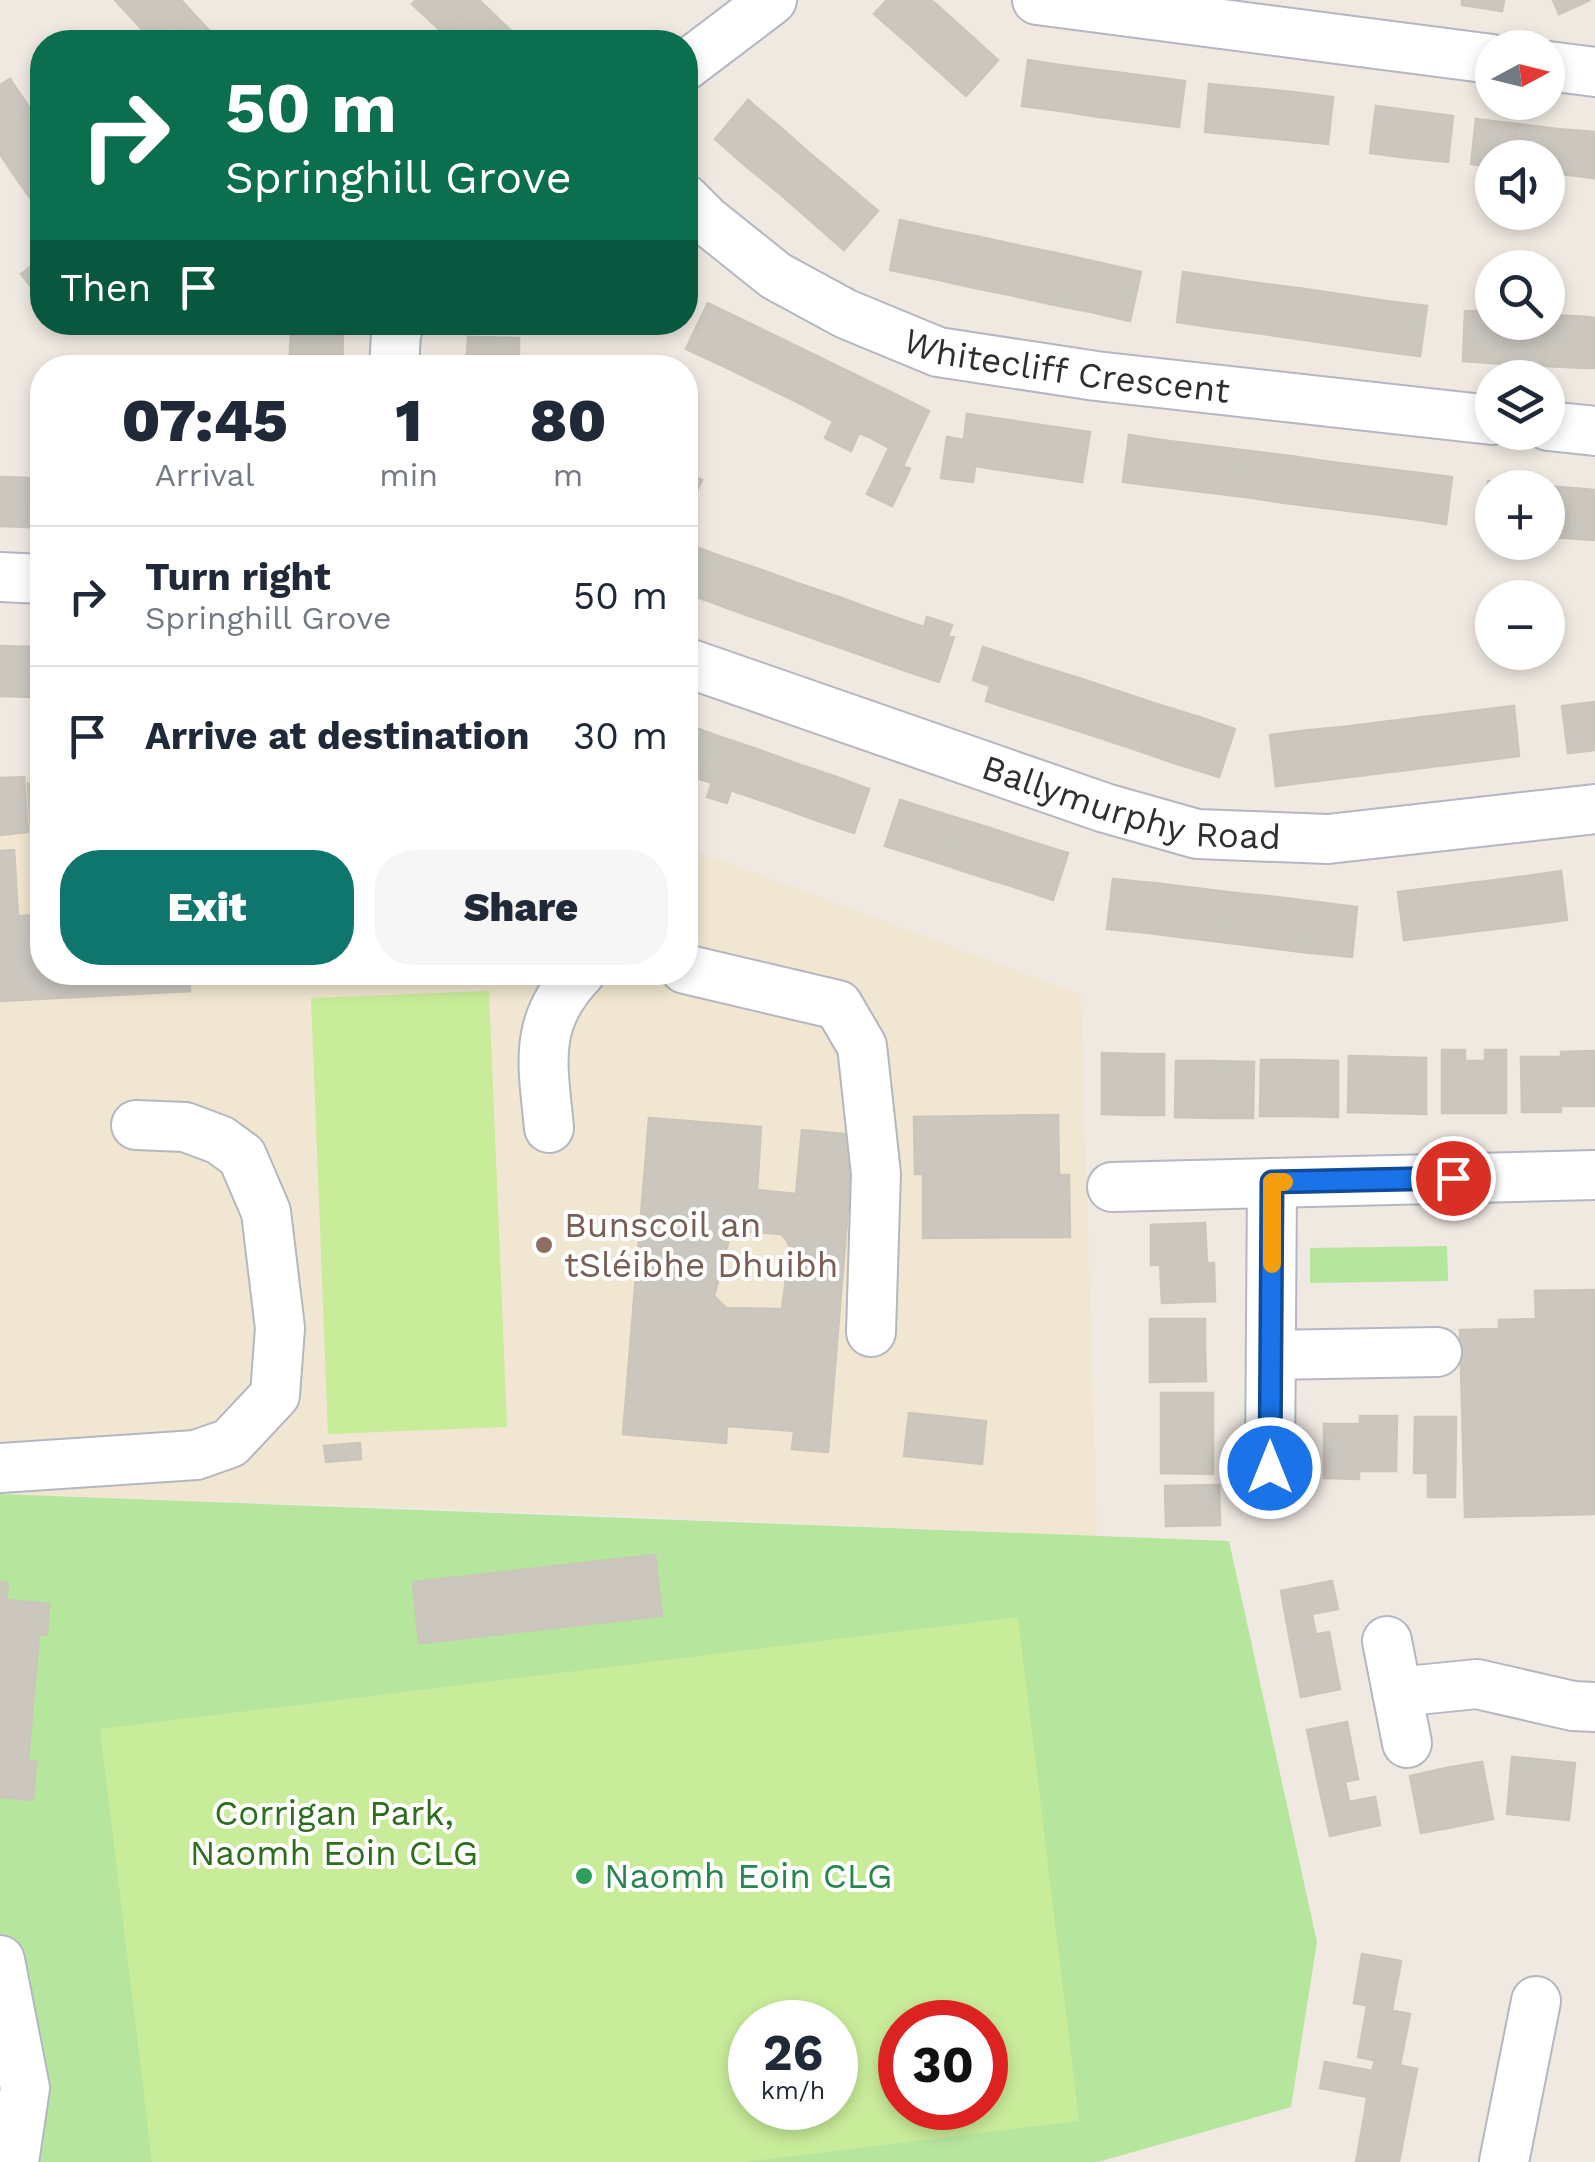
<!DOCTYPE html>
<meta charset="utf-8">
<style>
:root{--surface:#fff;--page:#f6f6f7;--text:#1f2937;--muted:#747a83;--line:#e0e1e3;--accent:#0f766e}
body{margin:0;font-family:"Work Sans",sans-serif;background:var(--page);color:var(--text);height:100vh;display:flex;flex-direction:column;font-size:38px;white-space:nowrap}
*{box-sizing:border-box;margin:0}
p{font-size:32px;color:var(--muted)}
.icon{flex:none;width:55px;height:55px;fill:none;stroke:currentColor;stroke-width:2;stroke-linecap:round;stroke-linejoin:round}
.map{position:relative;flex:1;overflow:hidden}
.panel{position:absolute;left:30px;top:355px;width:668px;height:630px;display:flex;flex-direction:column;background:var(--surface);border-radius:40px;box-shadow:0 5px 15px #0003}
.panel>*{flex:none}
.hud{position:absolute;left:30px;top:30px;width:668px;height:305px;border-radius:40px;box-shadow:0 5px 15px #0003;background:#0b6e4f;color:#fff;overflow:hidden}
.needle{width:65px;rotate:83deg}
.tools{position:absolute;left:1475px;top:30px;display:grid;gap:20px}
.tools a{display:grid;place-items:center;width:90px;height:90px;border-radius:50%;background:var(--surface);box-shadow:0 5px 15px #0003;font-size:50px}
.speed{position:absolute;left:728px;top:2000px;display:flex;gap:20px;font-size:50px;font-weight:700;text-align:center}
.speed>*{display:grid;place-content:center;width:130px;height:130px;border-radius:50%;background:var(--surface);box-shadow:0 5px 15px #0003;line-height:1}
.speed small{font-size:25px;font-weight:400}
.speed .limit{border:15px solid #d22;background:#fff;color:#111}
.pin{position:absolute;display:grid;place-items:center;width:85px;height:85px;color:#fff;margin:-42px;border:5px solid #fff;border-radius:50%;box-shadow:0 2px 10px #0007}
.me{position:absolute;width:110px;margin:-55px;rotate:0deg;stroke-linejoin:round;filter:drop-shadow(0 0 8px #0008)}
.turn{display:flex;align-items:center;gap:35px;height:210px;padding:0 30px;font-size:45px}
.turn .icon{width:130px;height:130px;stroke-width:2.5}
.turn b{display:block;font-size:70px;line-height:85px}
.then{display:flex;align-items:center;height:95px;padding:0 30px;background:#0003;gap:20px;font-size:38px}
.eta{display:flex;justify-content:space-evenly;align-items:center;height:170px;text-align:center}
.eta b{font-size:60px;font-weight:800;line-height:70px}
.button{display:flex;gap:20px;margin-top:auto;padding:20px 30px}
.button a{flex:1;height:115px;border-radius:40px;background:var(--accent);color:#fff;font-size:40px;font-weight:800;line-height:115px;text-align:center}
.button a+a{background:var(--page);color:var(--text)}
ul{padding:0;list-style:none}
li{display:flex;align-items:center;gap:30px;height:140px;padding:0 30px;border-top:2px solid var(--line)}
li div{flex:1}
li b{display:block;font-size:38px}
li em{font-style:normal}
.map>svg:first-child{display:block}
</style>
<div class="map">
<svg width="1595" height="2162" viewBox="0 0 1595 2162">
<rect width="100%" height="100%" fill="#efe9e1"/>
<path fill="#f0e6d1" d="M42 776V972H685V847L1081 995 1097 1536 533 1512 0 1494V778Z"/>
<path fill="#b6e59e" fill-rule="evenodd" d="M1447 1246 1448 1281 1310 1283V1248Z
M0 1494 1229 1541 1317 1942 1291 2107 1098 2162H0ZM750 2022H835V2108H750ZM900 2022H985V2108H900Z"/>
<path fill="#c9ec9a" fill-rule="evenodd" d="M489 991 507 1427 328 1434 311 998Z
M1018 1617 1079 2121 744 2162H152L100 1729ZM750 2022H835V2108H750ZM900 2022H985V2108H900Z"/>
<path fill="#cbc7bf" stroke="#cbc5ba" stroke-width="2.5" fill-rule="evenodd" d="M115 0H142L127 13Z
M142 0H181L191 11 154 42 127 13Z
M416 0H473L442 32 412 4Z
M473 0H479L505 25 489 42H453L442 32Z
M887 0H931L937 5 905 41 874 14Z
M1462 0H1504L1502 11 1462 5Z
M1553 0H1590L1559 14Z
M937 5 968 33 936 69 905 41Z
M191 11 219 41 156 42Z
M505 25 523 42H489Z
M968 33 998 60 966 96 936 69Z
M1028 60 1067 66 1061 111 1022 106Z
M1067 66 1107 71 1100 117 1061 111Z
M1107 71 1146 76 1139 122 1100 117Z
M1146 76 1185 81 1179 127 1139 122Z
M10 79 33 113 0 136V85Z
M1209 84 1251 88 1246 136 1205 132Z
M1251 88 1292 92 1287 140 1246 136Z
M1292 92 1333 97 1328 144 1287 140Z
M748 100 781 128 747 167 715 139Z
M1376 106 1414 111 1409 158 1370 153Z
M1414 111 1453 116 1448 162 1409 158Z
M33 113 42 126V156L14 175 0 154V136Z
M1476 119 1517 124 1513 158H1492V167L1471 164Z
M1517 124 1558 129 1552 173H1548V158H1513Z
M781 128 813 156 780 194 747 167Z
M1558 129 1595 132 1594 178 1552 173Z
M42 156V207L38 209 14 175Z
M813 156 845 183 812 222 780 194Z
M845 183 878 211 844 250 812 222Z
M900 220 940 229 930 278 890 270Z
M940 229 980 237 970 287 930 278Z
M980 237 1021 246 1010 295 970 287Z
M1021 246 1061 254 1050 304 1010 295Z
M1061 254 1101 263 1091 312 1050 304Z
M42 258V288L36 293 21 274Z
M1101 263 1141 272 1130 321 1091 312Z
M1183 272 1224 278 1217 328 1177 322Z
M1224 278 1265 284 1257 333 1217 328Z
M1265 284 1305 289 1298 339 1257 333Z
M1305 289 1346 295 1339 345 1298 339Z
M1346 295 1386 301 1380 351 1339 345Z
M1386 301 1427 306 1420 356 1380 351Z
M708 303 745 321 723 366 686 349Z
M1465 311 1492 312V322H1506L1503 364 1463 361Z
M1548 315 1588 317 1585 368 1545 366Z
M1588 317 1595 318V368H1585Z
M745 321 782 339 760 384 723 366Z
M1506 322H1547L1545 366 1503 364Z
M291 333 343 334 342 368 289 367Z
M468 337 519 338V368H466Z
M782 339 819 357 797 402 760 384Z
M819 357 856 375 833 421 797 402Z
M856 375 893 393 871 438 859 433 851 451 825 438Z
M893 393 929 411 903 466 910 469 892 506 867 494 889 448 871 438Z
M967 414 1008 420 1000 470 975 466 973 482 941 478 947 437 964 440Z
M1008 420 1048 426 1041 476 1000 470Z
M1048 426 1090 432 1082 482 1041 476Z
M1129 435 1169 441 1164 487 1123 482Z
M1169 441 1210 446 1204 492 1164 487Z
M1210 446 1250 451 1245 497 1204 492Z
M1250 451 1291 456 1285 503 1245 497Z
M1291 456 1331 462 1325 508 1285 503Z
M1331 462 1371 467 1365 513 1325 508Z
M1371 467 1412 472 1406 518 1365 513Z
M685 471 702 480 694 496 685 492Z
M1412 472 1452 477 1446 524 1406 518Z
M0 477 29 478 27 527 0 526Z
M29 478 42 479V528L27 527Z
M1488 481 1530 484 1529 488H1492V533L1485 532Z
M1530 484 1571 488 1566 538 1548 537V488H1529Z
M1571 488 1595 490V540L1566 538Z
M685 543 723 557 708 601 685 593Z
M723 557 762 570 746 615 708 601Z
M762 570 800 584 784 628 746 615Z
M800 584 839 597 823 642 784 628Z
M839 597 877 611 861 655 823 642Z
M877 611 915 624 900 669 861 655Z
M927 617 952 625 948 636 954 637 939 682 900 669 915 624 924 627Z
M0 646 35 647 33 697 0 696Z
M35 647H42V720H40L41 697H33Z
M983 647 1040 666 1025 714 986 701 990 686 973 680Z
M1040 666 1079 678 1063 726 1025 714Z
M1079 678 1118 691 1103 739 1063 726Z
M1118 691 1157 704 1142 752 1103 739Z
M1595 702V750L1568 753 1562 706Z
M1157 704 1196 716 1180 765 1142 752Z
M1514 706 1519 756 1479 761 1473 711Z
M1473 711 1479 761 1438 766 1432 716Z
M1196 716 1235 729 1219 777 1180 765Z
M1432 716 1438 766 1398 771 1391 721Z
M1391 721 1398 771 1357 776 1351 726Z
M685 724 715 735 700 779 685 774Z
M1351 726 1357 776 1317 781 1310 730Z
M1310 730 1317 781 1276 786 1270 735Z
M715 735 754 748 739 793 731 790 727 803 707 797 712 783 700 779Z
M754 748 792 762 777 806 739 793Z
M792 762 831 775 815 820 777 806Z
M831 775 869 789 854 833 815 820Z
M24 777 28 832 0 835V778Z
M42 783V907H36L28 784Z
M900 800 951 816 936 862 885 846Z
M951 816 990 828 975 875 936 862Z
M990 828 1029 841 1014 887 975 875Z
M1029 841 1068 853 1053 900 1014 887Z
M14 850 18 916 42 915V972H189L190 991 0 1001V851Z
M1561 871 1567 920 1527 925 1520 877Z
M1520 877 1527 925 1486 930 1479 882Z
M1113 879 1154 883 1148 933 1107 929Z
M1479 882 1486 930 1445 935 1439 887Z
M1154 883 1195 888 1188 938 1148 933Z
M1439 887 1445 935 1404 940 1398 892Z
M1195 888 1236 893 1230 943 1188 938Z
M1236 893 1276 897 1270 948 1230 943Z
M1276 897 1317 902 1311 953 1270 948Z
M1317 902 1357 907 1352 957 1311 953Z
M340 972H432V976L340 982Z
M1442 1050H1465V1061H1474V1113H1442Z
M1485 1050H1506V1113H1474V1061H1485Z
M1595 1051V1106H1561V1052Z
M1102 1053 1133 1054V1115L1102 1114Z
M1133 1054H1164V1115H1133Z
M1349 1056 1388 1057 1387 1113 1348 1112Z
M1388 1057 1426 1058V1114L1387 1113Z
M1521 1057H1561V1112H1522Z
M1261 1060H1300L1299 1116H1260Z
M1300 1060 1338 1061V1117L1299 1116Z
M1176 1061H1215L1214 1118 1175 1117Z
M1215 1061 1254 1062 1253 1118H1214Z
M1058 1115 1059 1175H1069L1070 1237 923 1238V1174H915L914 1117Z
M649 1118 761 1127 757 1190 796 1194 802 1130 854 1135 828 1452 792 1449 794 1431 727 1426 726 1443 623 1434ZM741 1231 781 1234 786 1239 790 1248 782 1309 726 1308 714 1296 730 1236Z
M1205 1223 1207 1263 1151 1265V1225Z
M1214 1263 1215 1301 1162 1303 1160 1264Z
M1595 1290V1514L1465 1517 1460 1330 1499 1329V1320L1536 1319 1535 1291Z
M1150 1319H1205V1350L1150 1351Z
M1205 1350 1206 1381 1150 1382V1351Z
M1161 1393H1213V1433H1161Z
M909 1413 986 1421 982 1464 904 1456Z
M1360 1416H1397L1396 1471H1360Z
M1415 1417H1456L1455 1497H1428V1473H1414Z
M1324 1424H1360L1359 1479 1324 1478Z
M1161 1433H1213V1474L1161 1473Z
M360 1443 361 1459 326 1462 324 1446Z
M1219 1485 1220 1525 1166 1526 1165 1486Z
M655 1555 662 1616 419 1643 413 1582Z
M1332 1581 1338 1609 1312 1614 1316 1635 1290 1640 1281 1591Z
M0 1582 8 1583 6 1600 49 1604 47 1635 39 1634 28 1761 36 1762 33 1800 0 1797Z
M1329 1632 1340 1689 1301 1697 1290 1640Z
M1347 1722 1358 1779 1319 1787 1307 1730Z
M1512 1757 1544 1760 1538 1817 1507 1814Z
M1544 1760 1575 1763 1569 1820 1538 1817Z
M1482 1762 1493 1819 1458 1826 1446 1768Z
M1446 1768 1458 1826 1421 1833 1410 1776Z
M1345 1781 1349 1802 1375 1797 1380 1825 1330 1836 1319 1787Z
M1362 1954 1401 1961 1392 2010 1354 2003Z
M1367 2006 1410 2014 1400 2065 1358 2057Z
M1375 2060 1417 2069 1407 2120 1365 2112 1367 2097 1320 2088 1325 2062 1372 2071Z
M1365 2112 1407 2120 1399 2162H1356Z"/>
<g fill="none" stroke-linecap="round" stroke-linejoin="round">
<g stroke="#b4b7c1" stroke-width="52">
<g id="minor">
<path d="M1037 0 1492 59"/>
<path d="M685 66 772 0"/>
<path d="M1548 66 1595 72"/>
<path id="s1" d="M685 199 706 220 776 276 846 314 938 352 1096 376 1492 420"/>
<path d="M394 368 396 333 400 322"/>
<path d="M1548 426 1595 431"/>
<path d="M0 577 42 579"/>
<path id="s2" d="M685 662 1105 808 1197 834 1328 839 1595 809"/>
<path d="M685 969 838 1005 862 1046 876 1174 871 1332"/>
<path d="M549 1128C543 1064 532 1023 581 972"/>
<path d="M1112 1187 1595 1175"/>
<path d="M1271 1355 1437 1352"/>
<path d="M1270 1467 1272 1183"/>
<path d="M0 1468 196 1455 230 1443 275 1395 280 1328 266 1212 242 1156 220 1140 185 1127 136 1125"/>
<path d="M1387 1641 1407 1743"/>
<path d="M1397 1692 1477 1684 1573 1706 1595 1707"/>
<path d="M0 1960 25 2088 14 2162"/>
<path d="M1504 2162 1536 2001"/>
</g>
</g>
<use href="#minor" stroke="#fff" stroke-width="48"/>
</g>
<g fill="none" stroke-linecap="round" stroke-linejoin="round">
<g stroke="#114b97" stroke-width="25">
<path id="route" d="M1270 1468 1272 1182 1453 1178"/>
</g>
<use href="#route" stroke="#1a73e8" stroke-width="18"/>
<path stroke="#f59e0b" stroke-width="18" d="M1272 1264V1182H1284"/>
</g>
<circle fill="#8d6e63" stroke="#fff" stroke-width="4" cx="544" cy="1245" r="10"/>
<circle fill="#2e9e5b" stroke="#fff" stroke-width="4" cx="584" cy="1876" r="10"/>
<g text-anchor="middle" stroke-width="8" stroke-linejoin="round" paint-order="stroke">
<g font-size="35" fill="#2e2e2e" stroke="#fff">
<text dy="12" stroke="none"><textPath href="#s1" startOffset="428">Whitecliff Crescent</textPath></text>
<text dy="12" stroke="none"><textPath href="#s2" startOffset="470">Ballymurphy Road</textPath></text>
</g>
<g font-size="35" fill="#785e54" stroke="#fff" text-anchor="start">
<text x="564" y="1237">Bunscoil an<tspan x="564" dy="40">tSléibhe Dhuibh</tspan></text>
</g>
<g font-size="35" fill="#2c6e1b" stroke="#fff">
<text x="334" y="1825">Corrigan Park,<tspan x="334" dy="40">Naomh Eoin CLG</tspan></text>
</g>
<g font-size="35" fill="#27864d" stroke="#fff" text-anchor="start">
<text x="604" y="1888">Naomh Eoin CLG</text>
</g>
</g>
</svg>
<div class="tools">
<a><svg class="needle" viewBox="-14 -14 28 28"><path d="M0-13l5 13h-10z" fill="#e53935"/><path d="M0 13l5-13h-10z" fill="#747a83"/></svg></a>
<a><svg class="icon" aria-label="sound" viewBox="0 0 24 24"><path d="M4 9h4l5-4v14l-5-4H4zM17 9q2 3 0 6"/></svg></a>
<a><svg class="icon" aria-label="search" viewBox="0 0 24 24"><circle cx="10" cy="10" r="6"/><path d="M15 15l6 6"/></svg></a>
<a><svg class="icon" aria-label="layers" viewBox="0 0 24 24"><path d="M12 4l9 5-9 5-9-5zM3 14l9 5 9-5"/></svg></a>
<a>+</a>
<a>−</a>
</div>
<div class="speed"><div>26<small>km/h</small></div><div class="limit">30</div></div>
<div class="pin" style="left:1453px;top:1178px;background:#d93025"><svg class="icon" aria-label="arrive" viewBox="0 0 24 24"><path d="M6 21V4h12l-3 4 3 4H6"/></svg></div>
<svg class="me" style="left:1270px;top:1468px" viewBox="-20 -20 40 40"><circle r="17" fill="#1a73e8" stroke="#fff" stroke-width="3"/><path d="M0-11L8 9 0 5-8 9z" fill="#fff"/></svg>
<div class="hud">
<div class="turn"><svg class="icon" aria-label="right" viewBox="0 0 24 24"><path d="M7 20v-9h11M14 6l5 5-5 5"/></svg><div><b>50 m</b>Springhill Grove</div></div>
<div class="then">Then<svg class="icon" aria-label="arrive" viewBox="0 0 24 24"><path d="M6 21V4h12l-3 4 3 4H6"/></svg></div>
</div>
<section class="panel">
<div class="eta">
<div><b>07:45</b><p>Arrival</p></div>
<div><b>1</b><p>min</p></div>
<div><b>80</b><p>m</p></div>
</div>
<ul>
<li><svg class="icon" aria-label="right" viewBox="0 0 24 24"><path d="M7 20v-9h11M14 6l5 5-5 5"/></svg><div><b>Turn right</b><p>Springhill Grove</p></div><em>50 m</em></li>
<li><svg class="icon" aria-label="arrive" viewBox="0 0 24 24"><path d="M6 21V4h12l-3 4 3 4H6"/></svg><div><b>Arrive at destination</b></div><em>30 m</em></li>
</ul>
<div class="button"><a>Exit</a><a>Share</a></div>
</section>
</div>
